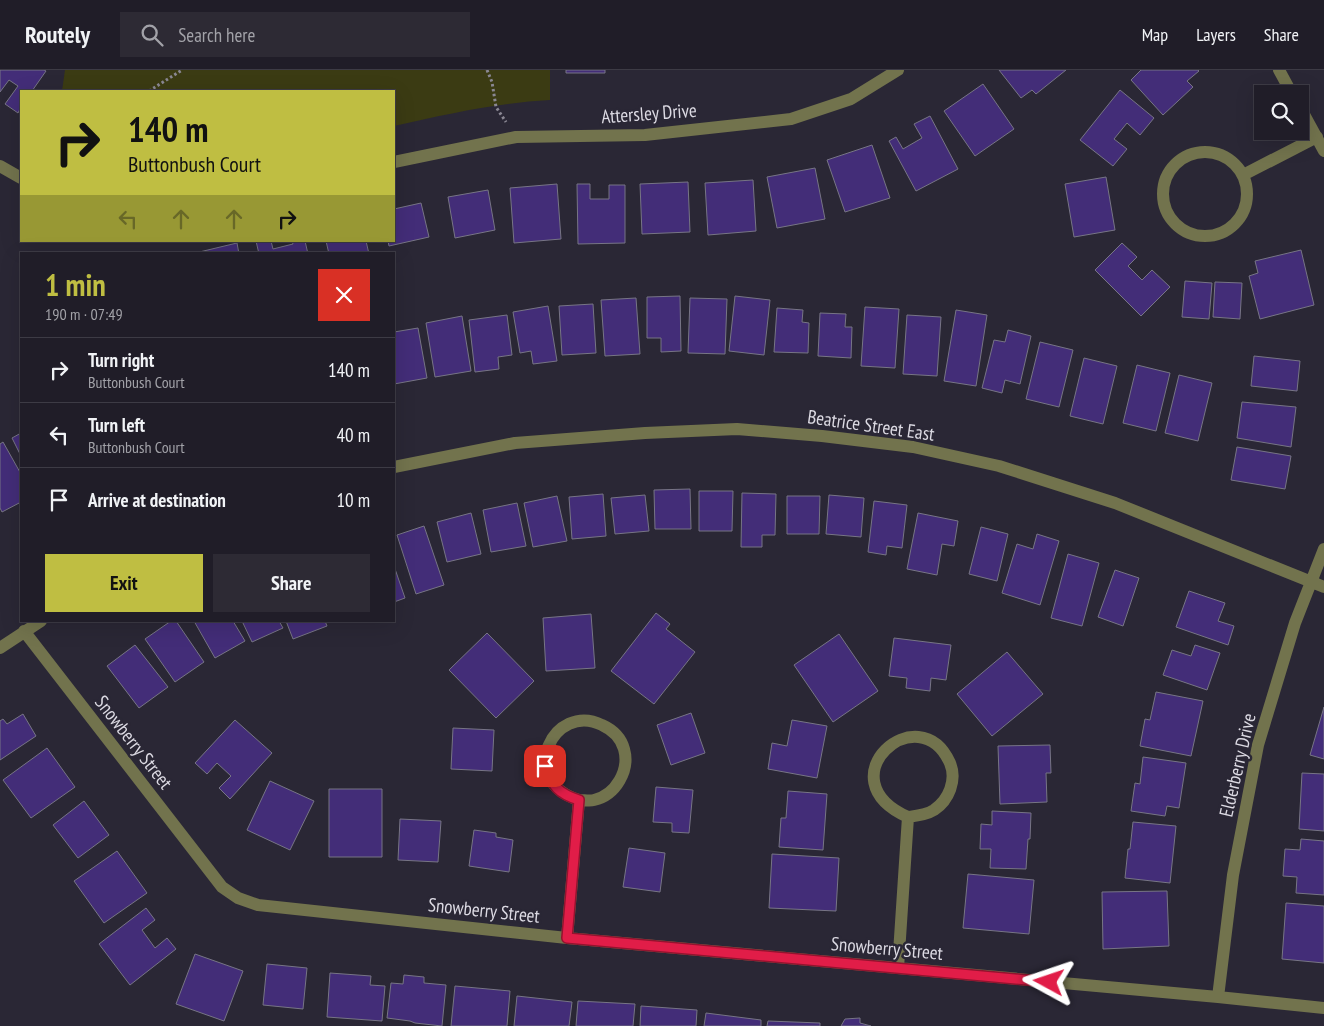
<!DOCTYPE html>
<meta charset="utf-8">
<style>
:root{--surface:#201d28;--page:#2d2a34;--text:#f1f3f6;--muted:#a2a2a8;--line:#3d3b45;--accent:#bfbe42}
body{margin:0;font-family:"PT Sans Narrow",sans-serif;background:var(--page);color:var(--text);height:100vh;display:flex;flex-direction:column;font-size:19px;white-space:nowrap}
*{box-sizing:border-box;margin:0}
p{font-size:16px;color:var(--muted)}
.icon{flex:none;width:28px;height:28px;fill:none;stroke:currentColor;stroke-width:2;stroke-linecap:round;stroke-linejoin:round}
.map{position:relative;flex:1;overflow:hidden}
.panel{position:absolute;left:20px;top:182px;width:375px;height:370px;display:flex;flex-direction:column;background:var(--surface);border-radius:0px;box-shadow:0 5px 20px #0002,0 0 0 1px var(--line)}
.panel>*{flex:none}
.top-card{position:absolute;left:20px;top:20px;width:375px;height:152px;border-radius:0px;box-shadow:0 5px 20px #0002,0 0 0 1px var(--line);background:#bfbe42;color:#111;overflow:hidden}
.controls{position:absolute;left:1254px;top:15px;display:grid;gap:10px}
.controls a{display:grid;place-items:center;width:55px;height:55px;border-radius:0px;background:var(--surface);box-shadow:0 5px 20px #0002,0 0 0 1px var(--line);font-size:25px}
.pin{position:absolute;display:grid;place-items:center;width:42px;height:42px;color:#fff;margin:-21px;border-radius:10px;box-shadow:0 2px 8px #0006}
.me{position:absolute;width:55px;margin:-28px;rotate:275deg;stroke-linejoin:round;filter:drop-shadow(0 0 4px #0008)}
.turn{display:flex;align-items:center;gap:18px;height:105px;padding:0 25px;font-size:22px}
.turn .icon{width:65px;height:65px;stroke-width:2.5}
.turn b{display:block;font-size:35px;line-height:42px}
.lanes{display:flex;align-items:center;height:48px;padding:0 25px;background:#0003;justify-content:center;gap:25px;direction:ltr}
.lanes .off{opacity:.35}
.round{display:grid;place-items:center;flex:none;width:52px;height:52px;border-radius:0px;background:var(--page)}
.overview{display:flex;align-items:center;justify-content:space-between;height:85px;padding:0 25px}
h1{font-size:30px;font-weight:700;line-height:38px;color:var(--accent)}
.action{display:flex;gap:10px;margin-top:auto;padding:10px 25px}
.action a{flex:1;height:58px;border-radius:0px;background:var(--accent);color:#111;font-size:20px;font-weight:700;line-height:58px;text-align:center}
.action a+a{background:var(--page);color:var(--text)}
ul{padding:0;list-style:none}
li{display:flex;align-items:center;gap:15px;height:65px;padding:0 25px;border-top:1px solid var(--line)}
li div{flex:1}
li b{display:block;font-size:19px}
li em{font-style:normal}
header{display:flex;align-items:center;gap:30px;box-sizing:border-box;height:70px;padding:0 25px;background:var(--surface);border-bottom:1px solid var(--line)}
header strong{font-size:24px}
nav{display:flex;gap:28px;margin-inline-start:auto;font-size:18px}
.search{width:350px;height:45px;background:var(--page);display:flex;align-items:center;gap:12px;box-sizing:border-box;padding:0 18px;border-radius:0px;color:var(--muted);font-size:19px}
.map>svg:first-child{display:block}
</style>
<header>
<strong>Routely</strong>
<div class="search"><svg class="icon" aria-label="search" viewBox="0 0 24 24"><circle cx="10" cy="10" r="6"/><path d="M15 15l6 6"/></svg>Search here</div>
<nav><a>Map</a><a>Layers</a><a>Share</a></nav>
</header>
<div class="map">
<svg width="1324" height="956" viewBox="0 0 1324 956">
<rect width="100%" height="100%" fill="#2a2735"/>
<path fill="#3b3b13" d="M65 0H550V30C496 33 447 44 394 56V21H62Z"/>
<path fill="#432d78" stroke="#777585" d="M0 0H44L46 1 32 21H21V37L18 43 5 34 18 16 9 10 0 22Z
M566 0H605V3H566Z
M999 0H1066L1036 24 1032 20 1021 28Z
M1141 0H1198L1199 1 1187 11 1193 17 1163 45 1131 10Z
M983 14 1014 59 975 86 944 41Z
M1120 20 1154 48 1140 65 1127 53 1114 69 1127 79 1113 96 1080 70Z
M930 46 958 99 916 121 889 71 896 67 903 79 922 68 914 54Z
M872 75 890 128 845 142 827 90Z
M815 98 825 149 777 158 767 107Z
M1106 107 1115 160 1074 167 1065 114Z
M753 110 756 161 708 165 705 113Z
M688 112 690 162 642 164 640 114Z
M557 114 561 169 514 173 510 118Z
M577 114H590V129H609V115H625V173L578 174Z
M488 120 495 160 455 168 448 127Z
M421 133 429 167 389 176 388 171H394V139Z
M256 171H271L273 179 293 174 292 171H305L308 184H259Z
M326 171H366L369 184H329Z
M237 173 239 184H191Z
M1122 173 1137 187 1128 196 1142 210 1152 200 1170 217 1141 246 1095 200Z
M1301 180 1314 235 1260 249 1249 206 1258 203 1255 191Z
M1185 211 1212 213 1209 249 1182 247Z
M1215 212 1242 213 1240 249 1213 247Z
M680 226 681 281 661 282V268H647V227Z
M735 226 770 230 764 285 729 281Z
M636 228 640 284 605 286 601 230Z
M690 228 727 229 725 284 688 283Z
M593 234 596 283 562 285 559 236Z
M548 236 557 291 533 294 531 281 520 283 513 242Z
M865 237 899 239 895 298 861 296Z
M777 238 803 240 802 252 809 253 808 283 774 282Z
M956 240 987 245 976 316 944 311Z
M820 243 846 244 845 257H852L851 288 818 286Z
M507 245 512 285 498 287 499 299 475 302 469 250Z
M907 245 941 247 937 306 903 304Z
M462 246 471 301 435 307 426 253Z
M418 258 427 308 394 314V262Z
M1008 260 1031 266 1020 314 1005 310 1002 323 982 318 994 270 1005 272Z
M1040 272 1073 280 1059 337 1026 329Z
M1254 286 1300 291 1297 321 1251 316Z
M1084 288 1117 296 1103 354 1070 346Z
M1137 295 1170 303 1156 361 1123 353Z
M1179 305 1212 313 1198 371 1165 363Z
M1242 332 1296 337 1291 377 1237 368Z
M21 363V386L12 368Z
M3 372 21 404V432L2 442 0 438V374Z
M1237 377 1291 386 1285 419 1231 410Z
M690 419 691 459H655L654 420Z
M699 421H733L732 461H699Z
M742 423 776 424 775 465H762V477H741Z
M603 424 606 466 572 469 569 427Z
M645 425 649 461 615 464 611 428Z
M829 425 864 428 861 467 826 464Z
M557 426 567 471 533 477 524 433Z
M787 426H820L819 464H787Z
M874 431 907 435 902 478 887 476 886 485 868 482Z
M517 433 526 476 491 482 483 440Z
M471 443 481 484 447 492 437 452Z
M918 443 958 451 954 476 942 474 937 505 907 499Z
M424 456 444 515 416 524 397 465Z
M981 457 1008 464 997 511 969 504Z
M1037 464 1059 471 1040 535 1002 523 1017 474 1033 479Z
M1068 484 1099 493 1082 556 1051 548Z
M394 496 405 528 394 532Z
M1115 500 1139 508 1123 556 1098 547Z
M1189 521 1225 533 1218 551 1234 556 1228 575 1176 557Z
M656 543 670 554 666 559 695 582 654 634 611 601Z
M591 544 595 598 546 601 543 548Z
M171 551H176L204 592 175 612 145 569Z
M194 551H233L245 571 215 588Z
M242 551H279L283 558 252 572Z
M286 551H325L327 556 293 569Z
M487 563 534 611 496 648 449 600Z
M839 564 878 621 833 652 794 595Z
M894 568 951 575 946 610 931 608 930 621 906 618 907 608 889 606Z
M135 575 168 617 139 638 107 596Z
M1195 575 1220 583 1207 620 1163 605 1172 580 1191 586Z
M1007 582 1043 624 992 666 957 624Z
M1156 622 1203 631 1191 686 1140 676 1145 649 1150 650Z
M1324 637V689L1310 685Z
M691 643 705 683 671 695 657 655Z
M23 644 36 666 0 690V651L3 649 7 654Z
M235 650 272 683 230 729 219 718 231 706 217 693 207 704 195 693Z
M792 650 827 656 817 708 768 699 772 673 787 676Z
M453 658 494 660 492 701 451 699Z
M1050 675 1051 703H1046L1047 732 1000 734 998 676Z
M47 678 75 717 31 748 3 710Z
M1143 687 1186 693 1179 738 1167 736 1165 746 1131 741 1135 713 1140 714Z
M1302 703 1324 704V761L1299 759Z
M270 711 314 731 290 780 247 760Z
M656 717 693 720 689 763 672 762V753L653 752Z
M329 719H382V787H329Z
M788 721 827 724 823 780 779 777 781 748H786Z
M84 731 109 765 78 788 53 755Z
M992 741 1031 743 1030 769H1028L1026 799 990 798 991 779H980L981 754 992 755Z
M400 749 441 751 438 792 398 790Z
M1133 752 1176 756 1170 813 1125 808 1128 779H1130Z
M474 760 496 763V767L513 770 509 802 469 796Z
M1301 769 1324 771V825L1296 823 1297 807 1283 806 1285 779 1300 780Z
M629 778 665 783 660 822 623 817Z
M117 781 147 823 104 853 74 811Z
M772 784 839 788 836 841 769 838Z
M968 804 1034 810 1029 864 963 858Z
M1167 821 1169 876 1103 879 1102 822Z
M1286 833 1324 836V893L1282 889Z
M146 838 155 850 142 860 155 878 167 868 176 879 130 915 99 874Z
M195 884 243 901 224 951 176 934Z
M267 894 307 898 303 939 263 935Z
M330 903 371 906 370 915 385 916 382 951 327 947Z
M404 905 424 907V913L446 915 442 956 415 953 410 951 387 948 391 913 403 914Z
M455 916 510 921 507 956H451Z
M517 926 572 932 569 956H514Z
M578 931 635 934 633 956H576Z
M641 936 697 940 696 956H640Z
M706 943 761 950V956H704Z
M860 948V953L871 956H841L845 949Z
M768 951 820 953V956H767Z"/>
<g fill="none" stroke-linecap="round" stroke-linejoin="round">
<path stroke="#8a8793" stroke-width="3" stroke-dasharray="2.5 2.5" stroke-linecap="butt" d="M487 0 492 12 496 37 506 52
M149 21 182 0"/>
<path stroke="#72734d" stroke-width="12" d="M1279 0 1292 24
M1300 37 1324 81
M1163 124a42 42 0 1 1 84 0a42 42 0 1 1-84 0Z
M394 92 516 67 645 65 791 49 851 29 898 0
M0 96 21 108
M1243 105 1317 67
M394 397 515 373 645 363 737 359 822 366 913 377 999 396 1115 433 1324 517
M24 561 222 817 238 828 258 835 567 868 1218 927 1324 938
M0 578 41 551
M567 868 579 730C515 710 554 631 602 655 613 660 621 668 624 679 630 700 616 725 594 730 590 731 584 730 579 730
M898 898 908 747C823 709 919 624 950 693 957 710 949 730 934 740 926 745 916 746 908 747
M1218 927 1233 805 1258 675 1295 553 1324 479"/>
</g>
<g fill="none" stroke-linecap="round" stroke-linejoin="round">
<g stroke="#92132f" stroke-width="12">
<path id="route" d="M545 696C552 716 559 724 579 730L567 868 1049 912"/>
</g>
<use href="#route" stroke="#e11d48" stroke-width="9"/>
</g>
<g text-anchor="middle" stroke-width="5" stroke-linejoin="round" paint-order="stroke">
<g font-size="19" fill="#dcdae3" stroke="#2a2735">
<text transform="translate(649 43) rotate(-4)" y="7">Attersley Drive</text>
<text transform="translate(871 355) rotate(8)" y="7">Beatrice Street East</text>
<text transform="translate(134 672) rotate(52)" y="7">Snowberry Street</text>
<text transform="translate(1237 695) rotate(-77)" y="7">Elderberry Drive</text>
<text transform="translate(484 840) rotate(6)" y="7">Snowberry Street</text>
<text transform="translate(887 878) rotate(5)" y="7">Snowberry Street</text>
</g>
</g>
</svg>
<div class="controls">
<a><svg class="icon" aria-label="search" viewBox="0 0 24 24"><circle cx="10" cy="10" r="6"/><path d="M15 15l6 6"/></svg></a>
</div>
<div class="pin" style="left:545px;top:696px;background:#d93025"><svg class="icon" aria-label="arrive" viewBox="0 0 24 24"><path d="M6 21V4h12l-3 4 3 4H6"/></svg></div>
<svg class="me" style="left:1049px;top:912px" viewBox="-20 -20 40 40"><path d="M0-17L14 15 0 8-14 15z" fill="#e11d48" stroke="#fff" stroke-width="4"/></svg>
<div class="top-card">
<div class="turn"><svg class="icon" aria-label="right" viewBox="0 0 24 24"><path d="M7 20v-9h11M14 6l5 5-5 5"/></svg><div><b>140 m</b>Buttonbush Court</div></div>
<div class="lanes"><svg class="icon off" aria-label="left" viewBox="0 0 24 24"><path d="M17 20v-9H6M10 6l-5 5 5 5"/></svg><svg class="icon off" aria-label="ahead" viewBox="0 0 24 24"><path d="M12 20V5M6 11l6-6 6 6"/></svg><svg class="icon off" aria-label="ahead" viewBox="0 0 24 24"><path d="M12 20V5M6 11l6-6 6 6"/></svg><svg class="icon" aria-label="right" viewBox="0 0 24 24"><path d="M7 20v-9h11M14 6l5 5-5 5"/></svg></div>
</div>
<section class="panel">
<div class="overview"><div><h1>1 min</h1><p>190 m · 07:49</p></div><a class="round" style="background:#d93025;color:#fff"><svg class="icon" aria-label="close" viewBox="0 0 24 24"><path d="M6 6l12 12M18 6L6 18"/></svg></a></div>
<ul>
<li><svg class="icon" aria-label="right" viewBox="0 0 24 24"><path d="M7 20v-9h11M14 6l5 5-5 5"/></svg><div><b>Turn right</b><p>Buttonbush Court</p></div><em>140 m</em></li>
<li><svg class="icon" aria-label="left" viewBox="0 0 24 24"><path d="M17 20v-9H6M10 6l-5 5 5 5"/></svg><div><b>Turn left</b><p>Buttonbush Court</p></div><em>40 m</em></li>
<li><svg class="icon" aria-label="arrive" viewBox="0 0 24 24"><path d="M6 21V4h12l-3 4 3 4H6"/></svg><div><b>Arrive at destination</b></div><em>10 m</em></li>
</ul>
<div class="action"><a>Exit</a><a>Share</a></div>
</section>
</div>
